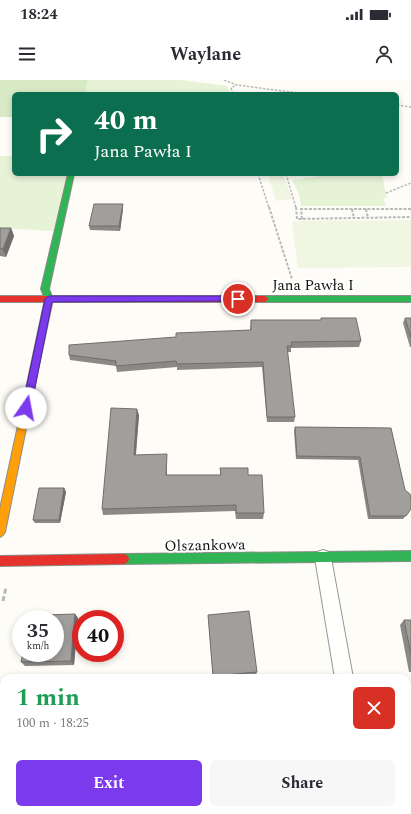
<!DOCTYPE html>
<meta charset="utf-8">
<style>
:root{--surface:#fff;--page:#f7f7f7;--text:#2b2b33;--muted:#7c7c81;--accent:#7c3aed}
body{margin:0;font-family:Spectral,serif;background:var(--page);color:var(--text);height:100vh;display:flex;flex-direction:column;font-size:15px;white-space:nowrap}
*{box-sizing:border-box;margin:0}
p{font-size:13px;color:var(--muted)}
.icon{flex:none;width:22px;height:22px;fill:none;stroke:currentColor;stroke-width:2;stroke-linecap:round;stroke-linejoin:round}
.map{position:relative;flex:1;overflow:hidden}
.sheet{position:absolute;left:0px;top:594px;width:411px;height:140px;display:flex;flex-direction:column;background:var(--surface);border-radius:12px 12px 0 0;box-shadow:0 2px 6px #0003}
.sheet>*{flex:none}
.hud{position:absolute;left:12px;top:12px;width:387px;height:84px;border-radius:6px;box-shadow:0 2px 6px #0003;background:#0b6e4f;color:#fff;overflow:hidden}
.speed{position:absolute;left:12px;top:530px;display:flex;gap:8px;font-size:20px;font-weight:700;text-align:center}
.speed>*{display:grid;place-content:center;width:52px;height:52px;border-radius:50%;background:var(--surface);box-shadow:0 2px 6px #0003;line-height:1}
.speed small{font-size:10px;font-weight:400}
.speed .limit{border:6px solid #d22;background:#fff;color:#111}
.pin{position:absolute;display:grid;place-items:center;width:34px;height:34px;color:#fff;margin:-17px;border:2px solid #fff;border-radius:50%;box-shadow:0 1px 4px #0007}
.me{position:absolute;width:44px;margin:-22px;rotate:12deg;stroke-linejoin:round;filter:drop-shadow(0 0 3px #0008)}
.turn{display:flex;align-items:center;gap:14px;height:84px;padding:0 16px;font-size:18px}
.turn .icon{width:52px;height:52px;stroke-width:2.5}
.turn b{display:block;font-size:28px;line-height:34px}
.round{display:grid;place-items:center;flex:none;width:42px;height:42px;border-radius:6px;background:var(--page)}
.overview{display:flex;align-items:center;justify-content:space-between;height:68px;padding:0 16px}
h1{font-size:24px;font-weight:700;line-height:30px;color:#1e9e55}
.primary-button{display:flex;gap:8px;margin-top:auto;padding:8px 16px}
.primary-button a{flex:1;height:46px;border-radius:6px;background:var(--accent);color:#fff;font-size:16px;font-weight:700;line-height:46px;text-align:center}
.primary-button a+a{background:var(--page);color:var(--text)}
.status{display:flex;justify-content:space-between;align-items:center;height:28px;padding:0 20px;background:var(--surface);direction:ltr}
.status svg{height:11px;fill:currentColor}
header{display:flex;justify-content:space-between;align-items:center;height:52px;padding:0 16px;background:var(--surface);font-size:18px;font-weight:700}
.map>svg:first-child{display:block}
</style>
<div class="status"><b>18:24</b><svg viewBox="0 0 49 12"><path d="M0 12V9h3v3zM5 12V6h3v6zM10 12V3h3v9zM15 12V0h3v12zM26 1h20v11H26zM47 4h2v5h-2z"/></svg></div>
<header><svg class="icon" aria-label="menu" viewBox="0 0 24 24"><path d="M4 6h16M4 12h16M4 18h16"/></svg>Waylane<svg class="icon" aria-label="person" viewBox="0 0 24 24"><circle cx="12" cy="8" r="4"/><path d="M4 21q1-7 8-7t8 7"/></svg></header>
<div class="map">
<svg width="411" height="734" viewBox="0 0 411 734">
<rect width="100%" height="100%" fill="#fdfcf7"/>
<path fill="#e7f3d7" d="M88 0H181L227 6 230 14H85Z
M0 76H14V94H67L53 151 0 148Z
M336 94H382L387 118H383L386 126H301L299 114 292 100Z"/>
<path fill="#d8eac5" d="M0 0H88L85 14H14V37H0Z"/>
<path fill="#f0f6e1" d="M268 94H283L292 119 276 121Z
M411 140V187L298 188 292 141Z"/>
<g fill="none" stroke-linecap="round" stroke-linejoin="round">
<g stroke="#979795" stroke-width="2">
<path id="lane" d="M323 470 329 472 331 478 353 598H335L315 478 317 472Z"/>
</g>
<g stroke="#8e8d8b" stroke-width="2">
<path id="fast" d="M68 94H74L49 209 53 219 35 304 31 307 27 304 45 219 41 209Z
M265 216H411V222H265L261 219Z
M411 471V481L124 484 120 482 119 479 120 476 124 474Z"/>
</g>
<g stroke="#8e8d8b" stroke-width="2">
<path id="slow" d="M31 301 35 304 5 452 3 455 0 457V429L27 304Z"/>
</g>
<g stroke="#8e8d8b" stroke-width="2">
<path id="jam" d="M0 216H265L269 219 265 222H0Z
M124 474 128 476 129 479 128 482 124 484 0 486V476Z"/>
</g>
<path stroke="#b9b9b8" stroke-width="1.5" stroke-dasharray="2.5 1.5" stroke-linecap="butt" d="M224 0 237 5 306 14
M233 14 231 8 236 5
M397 25 411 27
M258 94 269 128
M286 94 296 128
M386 113 411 103"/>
<path stroke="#b9b9b8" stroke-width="2" stroke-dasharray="3 1.5" stroke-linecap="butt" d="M269 127 292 199
M296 127 297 139 411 137
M352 129 354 138
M366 129 368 138
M302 139 301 129H411"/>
<path stroke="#b9b9b8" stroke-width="3" stroke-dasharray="5 2.5" stroke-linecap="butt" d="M3 521 6 507"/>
<use href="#lane" fill="#fffffe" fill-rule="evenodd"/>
<use href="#fast" fill="#30b455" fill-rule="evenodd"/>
<use href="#slow" fill="#ff9f0a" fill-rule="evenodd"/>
<use href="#jam" fill="#e5322d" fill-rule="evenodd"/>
</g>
<path fill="#8a8986" d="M123 129 120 151 90 150 89 146Z
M0 148H11L14 156 6 177 0 176Z
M321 238 361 261 359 267 291 268V272H287L295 337 294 342H267L262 287 177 290V287L117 292 116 286 70 280 69 275 176 257 250 250 251 240H321Z
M405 238H411V267H410L403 243Z
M139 335 136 375 167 380V395H220V388L248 395 264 433 263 439H236L235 431 103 435 102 429Z
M295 347 391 348 405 410 411 429 403 439H368L358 380 296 379 294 351Z
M64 408 66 412 60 443H35L33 440Z
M75 534 78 538 74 585 25 586 21 582Z
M208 535 257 592 256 595 225 598H213Z
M404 540H411V592H409L400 545Z"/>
<path fill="#716f6d" d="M123 124V129L120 151 119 146Z
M11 148 14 156 6 177 3 169Z
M137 329 139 335 135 381 134 375Z
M167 374V401L166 395Z
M64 408 66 412 60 443 59 440Z
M75 534 78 538 74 585 71 581Z"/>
<path fill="#a19f9c" stroke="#716f6d" d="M94 124H123L119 146H89Z
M0 148H11L3 169 0 168Z
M321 238H356L361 261 291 262 292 266H287L295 337H267L263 282 177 284 176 281 116 286V281L69 275V265L176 257V253L251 250V240H321Z
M405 238H411V257Z
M111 328 137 329 134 375 167 374 166 395H221L220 388H248V395H262L264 433H236V425L102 429Z
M295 347 391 348 405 410 410 414 411 419V429L406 436H370L360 377 297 376Z
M39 408H64L59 440H33Z
M249 531 257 592 213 596 208 535Z
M75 534 71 581 21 582 23 573H55V539H43L44 535Z
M404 540H411V575Z"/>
<path fill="#7c3aed" stroke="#51269a" d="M49 216H238L242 219 238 221 52 222 31 328 26 331 22 328 45 219Z"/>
<g text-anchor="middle" stroke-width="4" stroke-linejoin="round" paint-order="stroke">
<g font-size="15" fill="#111" stroke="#fff">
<text x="313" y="210">Jana Pawła I</text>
<text transform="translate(205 465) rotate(-1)" y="5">Olszankowa</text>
</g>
</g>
</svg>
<div class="speed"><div>35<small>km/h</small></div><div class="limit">40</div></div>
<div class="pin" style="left:238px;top:219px;background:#d93025"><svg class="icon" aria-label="arrive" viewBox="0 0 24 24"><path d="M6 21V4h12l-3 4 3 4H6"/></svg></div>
<svg class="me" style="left:26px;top:328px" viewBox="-20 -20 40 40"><circle r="19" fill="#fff"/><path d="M0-13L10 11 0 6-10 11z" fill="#7c3aed"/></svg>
<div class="hud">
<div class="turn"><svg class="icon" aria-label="right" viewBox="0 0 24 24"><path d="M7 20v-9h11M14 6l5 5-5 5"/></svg><div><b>40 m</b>Jana Pawła I</div></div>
</div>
<section class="sheet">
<div class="overview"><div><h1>1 min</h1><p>100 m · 18:25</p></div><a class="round" style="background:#d93025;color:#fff"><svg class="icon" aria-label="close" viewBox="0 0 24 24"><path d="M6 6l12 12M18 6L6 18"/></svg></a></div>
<div class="primary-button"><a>Exit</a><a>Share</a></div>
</section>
</div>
